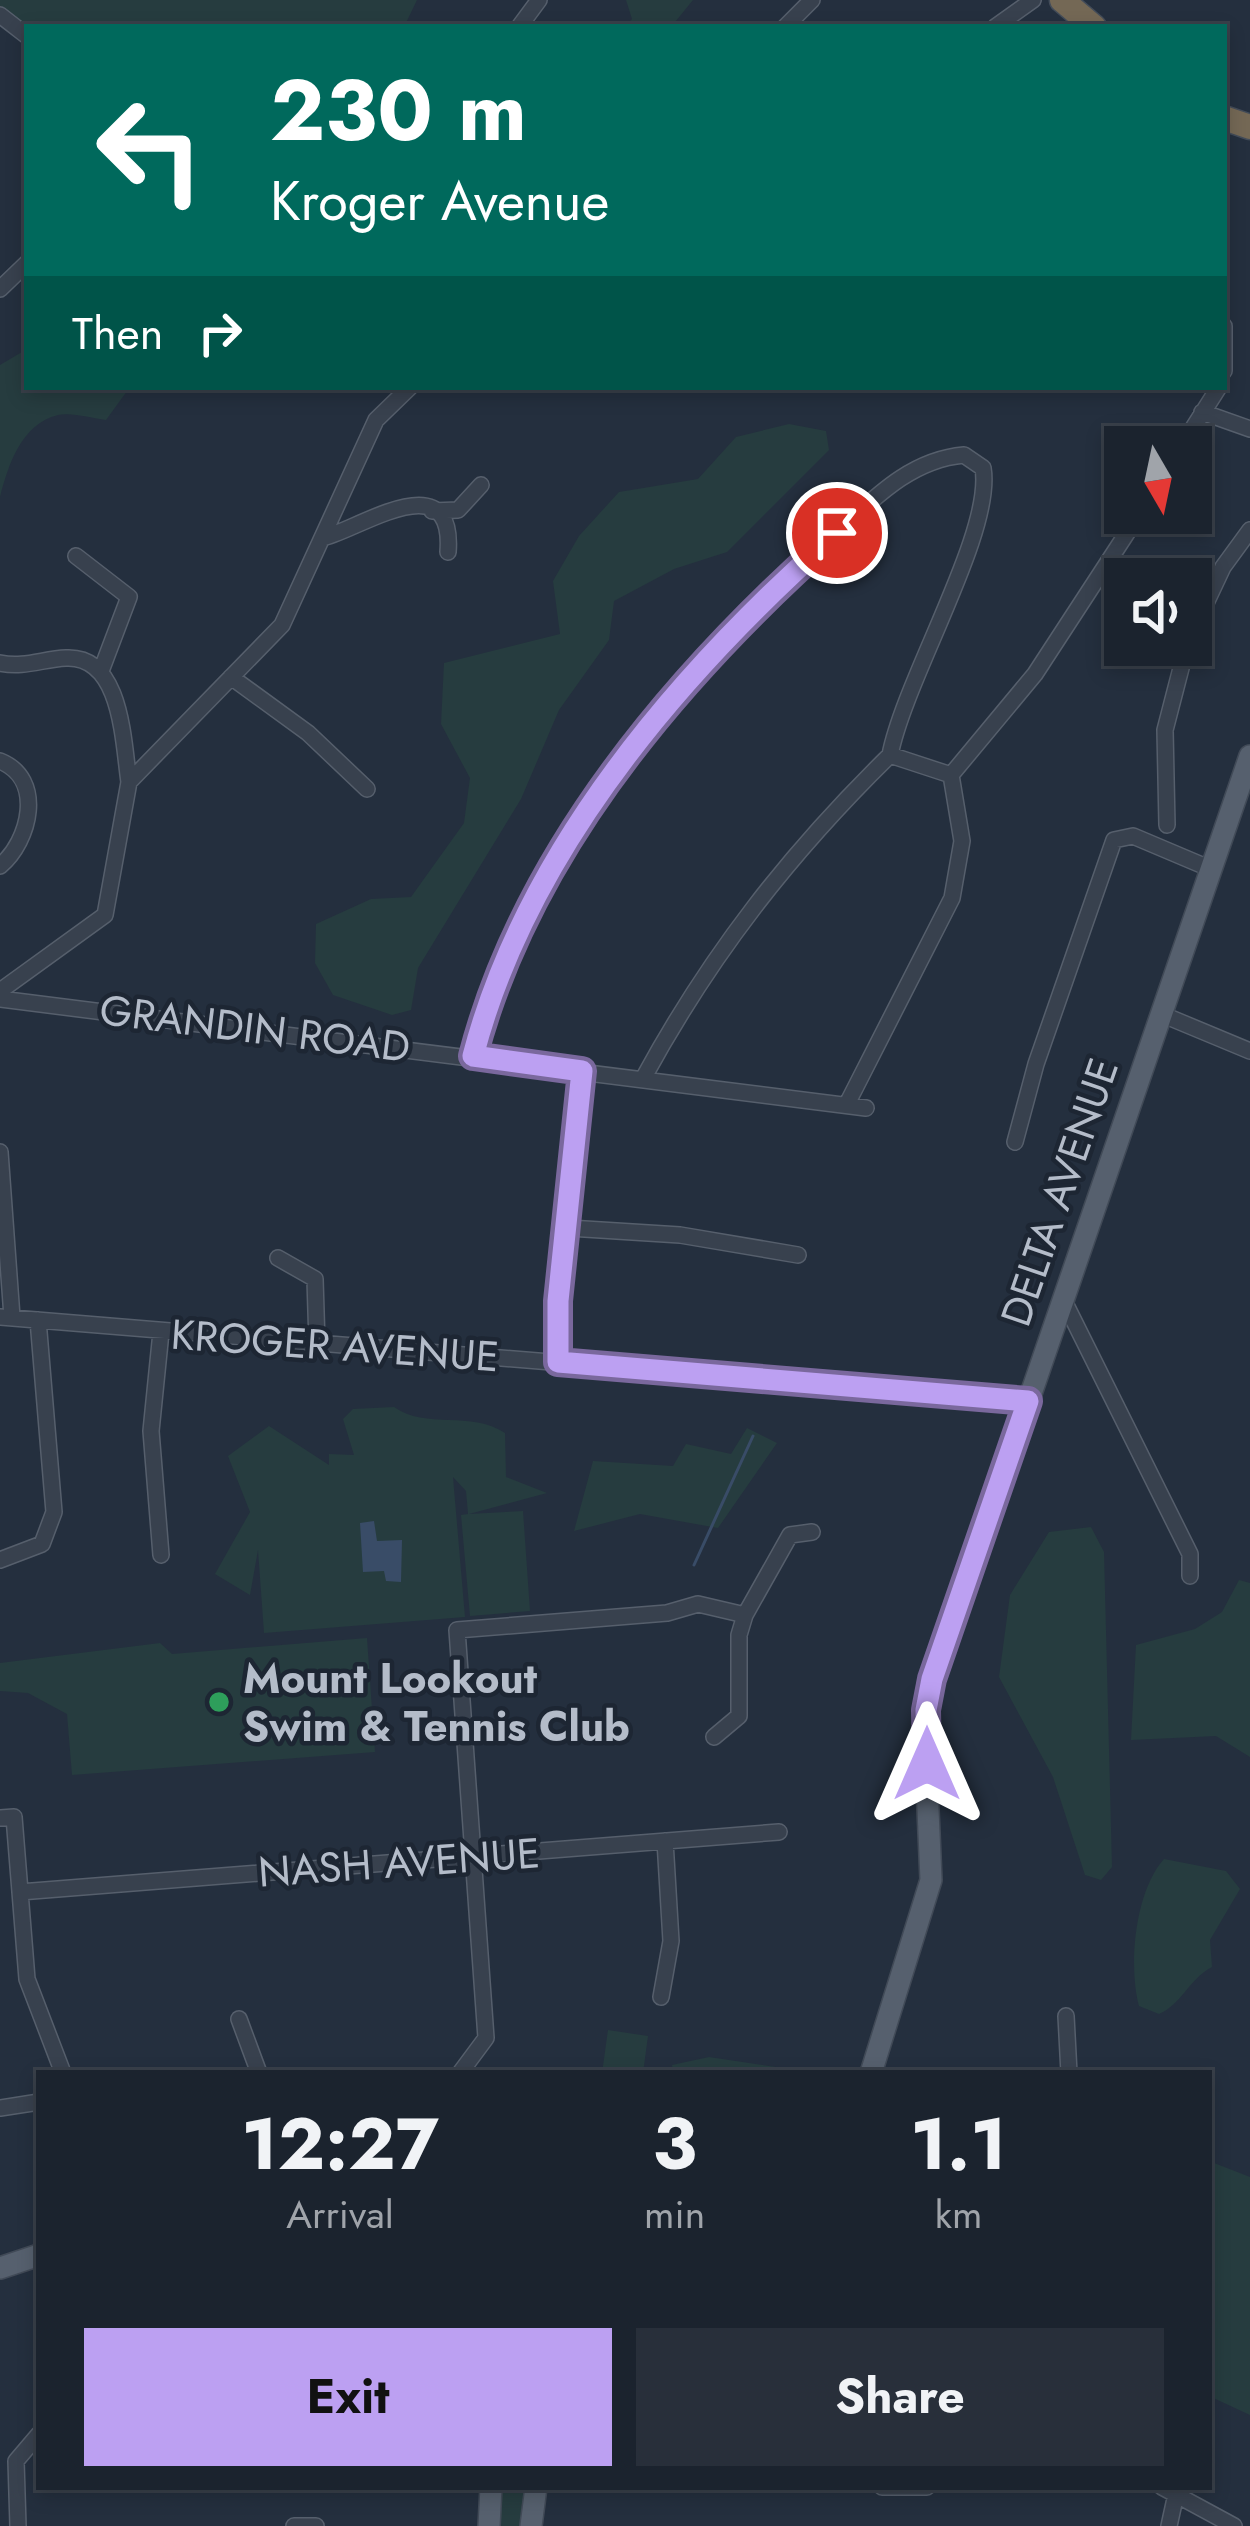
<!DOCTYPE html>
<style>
:root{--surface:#1b232e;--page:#282f3a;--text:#f1f3f6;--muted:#a0a4aa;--line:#39404a;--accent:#bca0f2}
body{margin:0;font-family:Jost,sans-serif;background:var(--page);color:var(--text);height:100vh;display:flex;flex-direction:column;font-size:45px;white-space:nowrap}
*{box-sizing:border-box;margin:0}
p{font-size:39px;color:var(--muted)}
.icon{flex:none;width:66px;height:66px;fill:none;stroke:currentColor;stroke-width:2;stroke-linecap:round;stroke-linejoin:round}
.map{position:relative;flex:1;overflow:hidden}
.sheet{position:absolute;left:36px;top:2070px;width:1176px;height:420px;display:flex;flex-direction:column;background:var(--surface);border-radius:0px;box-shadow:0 6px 18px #0003,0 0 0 3px var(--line)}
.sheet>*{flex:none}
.hud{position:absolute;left:24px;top:24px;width:1203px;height:366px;border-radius:0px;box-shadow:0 6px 18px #0003,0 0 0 3px var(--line);background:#00695c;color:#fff;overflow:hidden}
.needle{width:78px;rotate:171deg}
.tools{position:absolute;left:1104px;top:426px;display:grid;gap:24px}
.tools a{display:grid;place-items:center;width:108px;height:108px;border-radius:0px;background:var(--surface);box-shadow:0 6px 18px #0003,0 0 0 3px var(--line);font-size:60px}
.pin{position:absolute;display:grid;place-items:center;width:102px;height:102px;color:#fff;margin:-51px;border:6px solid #fff;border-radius:50%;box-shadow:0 3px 12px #0007}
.me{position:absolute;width:132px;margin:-66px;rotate:0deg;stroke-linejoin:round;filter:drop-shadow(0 0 9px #0008)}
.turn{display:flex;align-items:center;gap:42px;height:252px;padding:0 48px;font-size:54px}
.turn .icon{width:156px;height:156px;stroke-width:2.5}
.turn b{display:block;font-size:84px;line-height:102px}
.then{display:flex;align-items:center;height:114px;padding:0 48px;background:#0003;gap:24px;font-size:45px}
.eta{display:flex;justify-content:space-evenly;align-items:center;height:204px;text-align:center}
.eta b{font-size:72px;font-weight:700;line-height:84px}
.button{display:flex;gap:24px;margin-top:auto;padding:24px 48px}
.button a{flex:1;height:138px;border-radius:0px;background:var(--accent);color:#111;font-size:48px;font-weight:700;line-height:138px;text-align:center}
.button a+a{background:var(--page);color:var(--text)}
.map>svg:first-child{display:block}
</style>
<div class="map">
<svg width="1250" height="2526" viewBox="0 0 1250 2526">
<rect width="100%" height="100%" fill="#242f3e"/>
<path fill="#263c3f" d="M0 0H417L404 27H27L0 15Z
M626 0H693L671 27H625L632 19Z
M27 349V387H130L106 420C92 418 71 412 58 415 21 424 8 466 0 497V365Z
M789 424 826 431 829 450 727 552 674 569 614 601 609 640 559 710 521 799 418 968 411 1010 392 1015 333 995 315 963 316 924 371 899 411 897 464 823 470 778 441 724 444 663 560 634 553 581 579 536 619 492 698 479 736 437Z
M394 1407C426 1430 471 1410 505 1433L506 1477 547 1493 469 1514 523 1511 530 1611 470 1616 461 1515 468 1514 466 1491 453 1477 465 1617 264 1633 258 1550 250 1595 215 1574 250 1512 228 1456 269 1426 329 1465V1454L354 1455 343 1419 353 1409Z
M747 1428 777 1443 718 1528 640 1514 574 1531 593 1461 673 1466 686 1444 731 1454Z
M1091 1527 1104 1552 1112 1867 1101 1880 1085 1875 1053 1777 999 1677 1010 1595 1049 1532Z
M1239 1580 1250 1583V1757L1216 1736 1131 1740 1136 1645 1195 1629 1222 1612Z
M367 1638 375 1752 72 1775 67 1714 28 1693 0 1691V1663L160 1643 172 1654Z
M1164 1859 1226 1871 1240 1889 1210 1940 1212 1967C1188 1980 1182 2004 1159 2014L1139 2006C1128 1965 1135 1891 1164 1859Z
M608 2030 648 2036 643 2073H602Z
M709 2057 783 2068 781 2073H673L672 2065Z
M1209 2161 1250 2177V2415L1209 2396Z
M491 2487H536L530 2526H489Z"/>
<path fill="#394c67" d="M374 1521 377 1541 402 1540 401 1582 386 1581 384 1571 363 1572 360 1523Z"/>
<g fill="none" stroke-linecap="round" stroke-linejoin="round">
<path stroke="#394c67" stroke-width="3" d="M694 1565 753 1436"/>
<g stroke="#565f6c" stroke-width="18">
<path id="minor" d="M0 15 27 36
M519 27 539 0
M785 27 812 0
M995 27 1033 0
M0 289 27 263
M1224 326V371
M1202 412 1250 429
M1181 447 1219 387
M432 511 458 510 481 485
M322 538C355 532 455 460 448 552
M76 556 129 597 101 671
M1191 635 1223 567 1250 530
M0 663C24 668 43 659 66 658 122 655 123 742 129 782
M231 677 308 733 367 789
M0 761C45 779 30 841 0 866
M951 775 1035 674 1140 513
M1167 825 1165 730 1187 645
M0 991 105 915 129 782 282 625 376 420 410 387
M0 999 866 1108
M1161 1014 1250 1051
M473 1056C526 853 674 678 827 541 868 505 906 460 964 455L983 468C994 532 905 678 890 755
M644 1077C711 954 790 853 890 755L951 775
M848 1102 952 898 962 841 951 775
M1015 1142 1036 1064 1114 840 1133 836 1211 869
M0 1152 12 1317
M569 1228 680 1235 798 1255
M278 1258 315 1279 317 1344
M1063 1299 1190 1554V1576
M0 1317 1028 1401
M161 1332 151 1431 161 1555
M558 1362V1301L582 1071
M0 1560 42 1544 54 1512 38 1320
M714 1737 739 1716V1635L745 1615 790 1535 812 1532
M0 1818 14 1817 27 1979 63 2073
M20 1892 779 1832
M661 1997 671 1941 665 1841
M1066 2016 1069 2073
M239 2019 259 2073
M460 2073 486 2038 457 1630 667 1613 698 1604 745 1615
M0 2108 39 2102
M882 2487H927
M1162 2487 1234 2526
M18 2526 16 2461 39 2434
M294 2526H316
M1169 2526 1176 2494"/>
</g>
<g stroke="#414a57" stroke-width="24">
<path id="major" d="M871 2073 931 1880 925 1739 933 1679 1250 756
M0 2268 39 2255
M489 2526 491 2487
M531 2526 536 2487"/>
</g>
<g stroke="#434c59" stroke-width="27">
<path id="highway" d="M1062 0 1094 27
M1224 118 1250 127"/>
</g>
<use href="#minor" stroke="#38414e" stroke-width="15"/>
<use href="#major" stroke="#56606e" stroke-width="21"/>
<use href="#highway" stroke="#746855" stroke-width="24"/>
</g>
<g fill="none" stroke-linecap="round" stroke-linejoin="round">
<g stroke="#7a689d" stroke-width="30">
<path id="route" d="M837 533C680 672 527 849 473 1056L582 1071 558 1301V1362L1028 1401 932 1679 926 1710 927 1764"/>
</g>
<use href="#route" stroke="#bca0f2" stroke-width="21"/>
</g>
<circle fill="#2e9e5b" stroke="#1d2633" stroke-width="4.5" cx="219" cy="1702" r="12"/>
<g text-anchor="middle" stroke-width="9" stroke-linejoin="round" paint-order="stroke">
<g font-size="42" fill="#b4bcc9" stroke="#1d2633">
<text transform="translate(255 1028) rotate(7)" y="15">GRANDIN ROAD</text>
<text transform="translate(1059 1192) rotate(-71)" y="15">DELTA AVENUE</text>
<text transform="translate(335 1345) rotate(4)" y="15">KROGER AVENUE</text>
<text transform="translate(399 1862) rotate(-4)" y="15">NASH AVENUE</text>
</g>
<g font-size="42" font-weight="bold" fill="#b4bcc9" stroke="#1d2633" text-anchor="start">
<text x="243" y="1693">Mount Lookout<tspan x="243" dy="48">Swim &amp; Tennis Club</tspan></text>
</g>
</g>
</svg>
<div class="tools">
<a><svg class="needle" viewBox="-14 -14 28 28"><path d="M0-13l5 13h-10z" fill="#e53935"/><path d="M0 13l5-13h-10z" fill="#a0a4aa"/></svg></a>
<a><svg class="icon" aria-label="sound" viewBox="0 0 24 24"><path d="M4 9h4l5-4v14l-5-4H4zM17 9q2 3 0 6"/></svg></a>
</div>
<div class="pin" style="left:837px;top:533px;background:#d93025"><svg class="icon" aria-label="arrive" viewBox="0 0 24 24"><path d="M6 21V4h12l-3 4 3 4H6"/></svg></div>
<svg class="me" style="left:927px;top:1764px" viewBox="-20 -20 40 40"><path d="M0-17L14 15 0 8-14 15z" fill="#bca0f2" stroke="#fff" stroke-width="4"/></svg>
<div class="hud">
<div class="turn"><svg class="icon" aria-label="left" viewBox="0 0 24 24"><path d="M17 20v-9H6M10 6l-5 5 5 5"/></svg><div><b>230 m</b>Kroger Avenue</div></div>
<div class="then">Then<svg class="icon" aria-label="right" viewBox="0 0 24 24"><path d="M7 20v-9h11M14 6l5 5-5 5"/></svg></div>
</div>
<section class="sheet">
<div class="eta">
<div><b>12:27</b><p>Arrival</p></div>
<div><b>3</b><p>min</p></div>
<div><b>1.1</b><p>km</p></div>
</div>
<div class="button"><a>Exit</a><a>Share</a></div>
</section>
</div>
